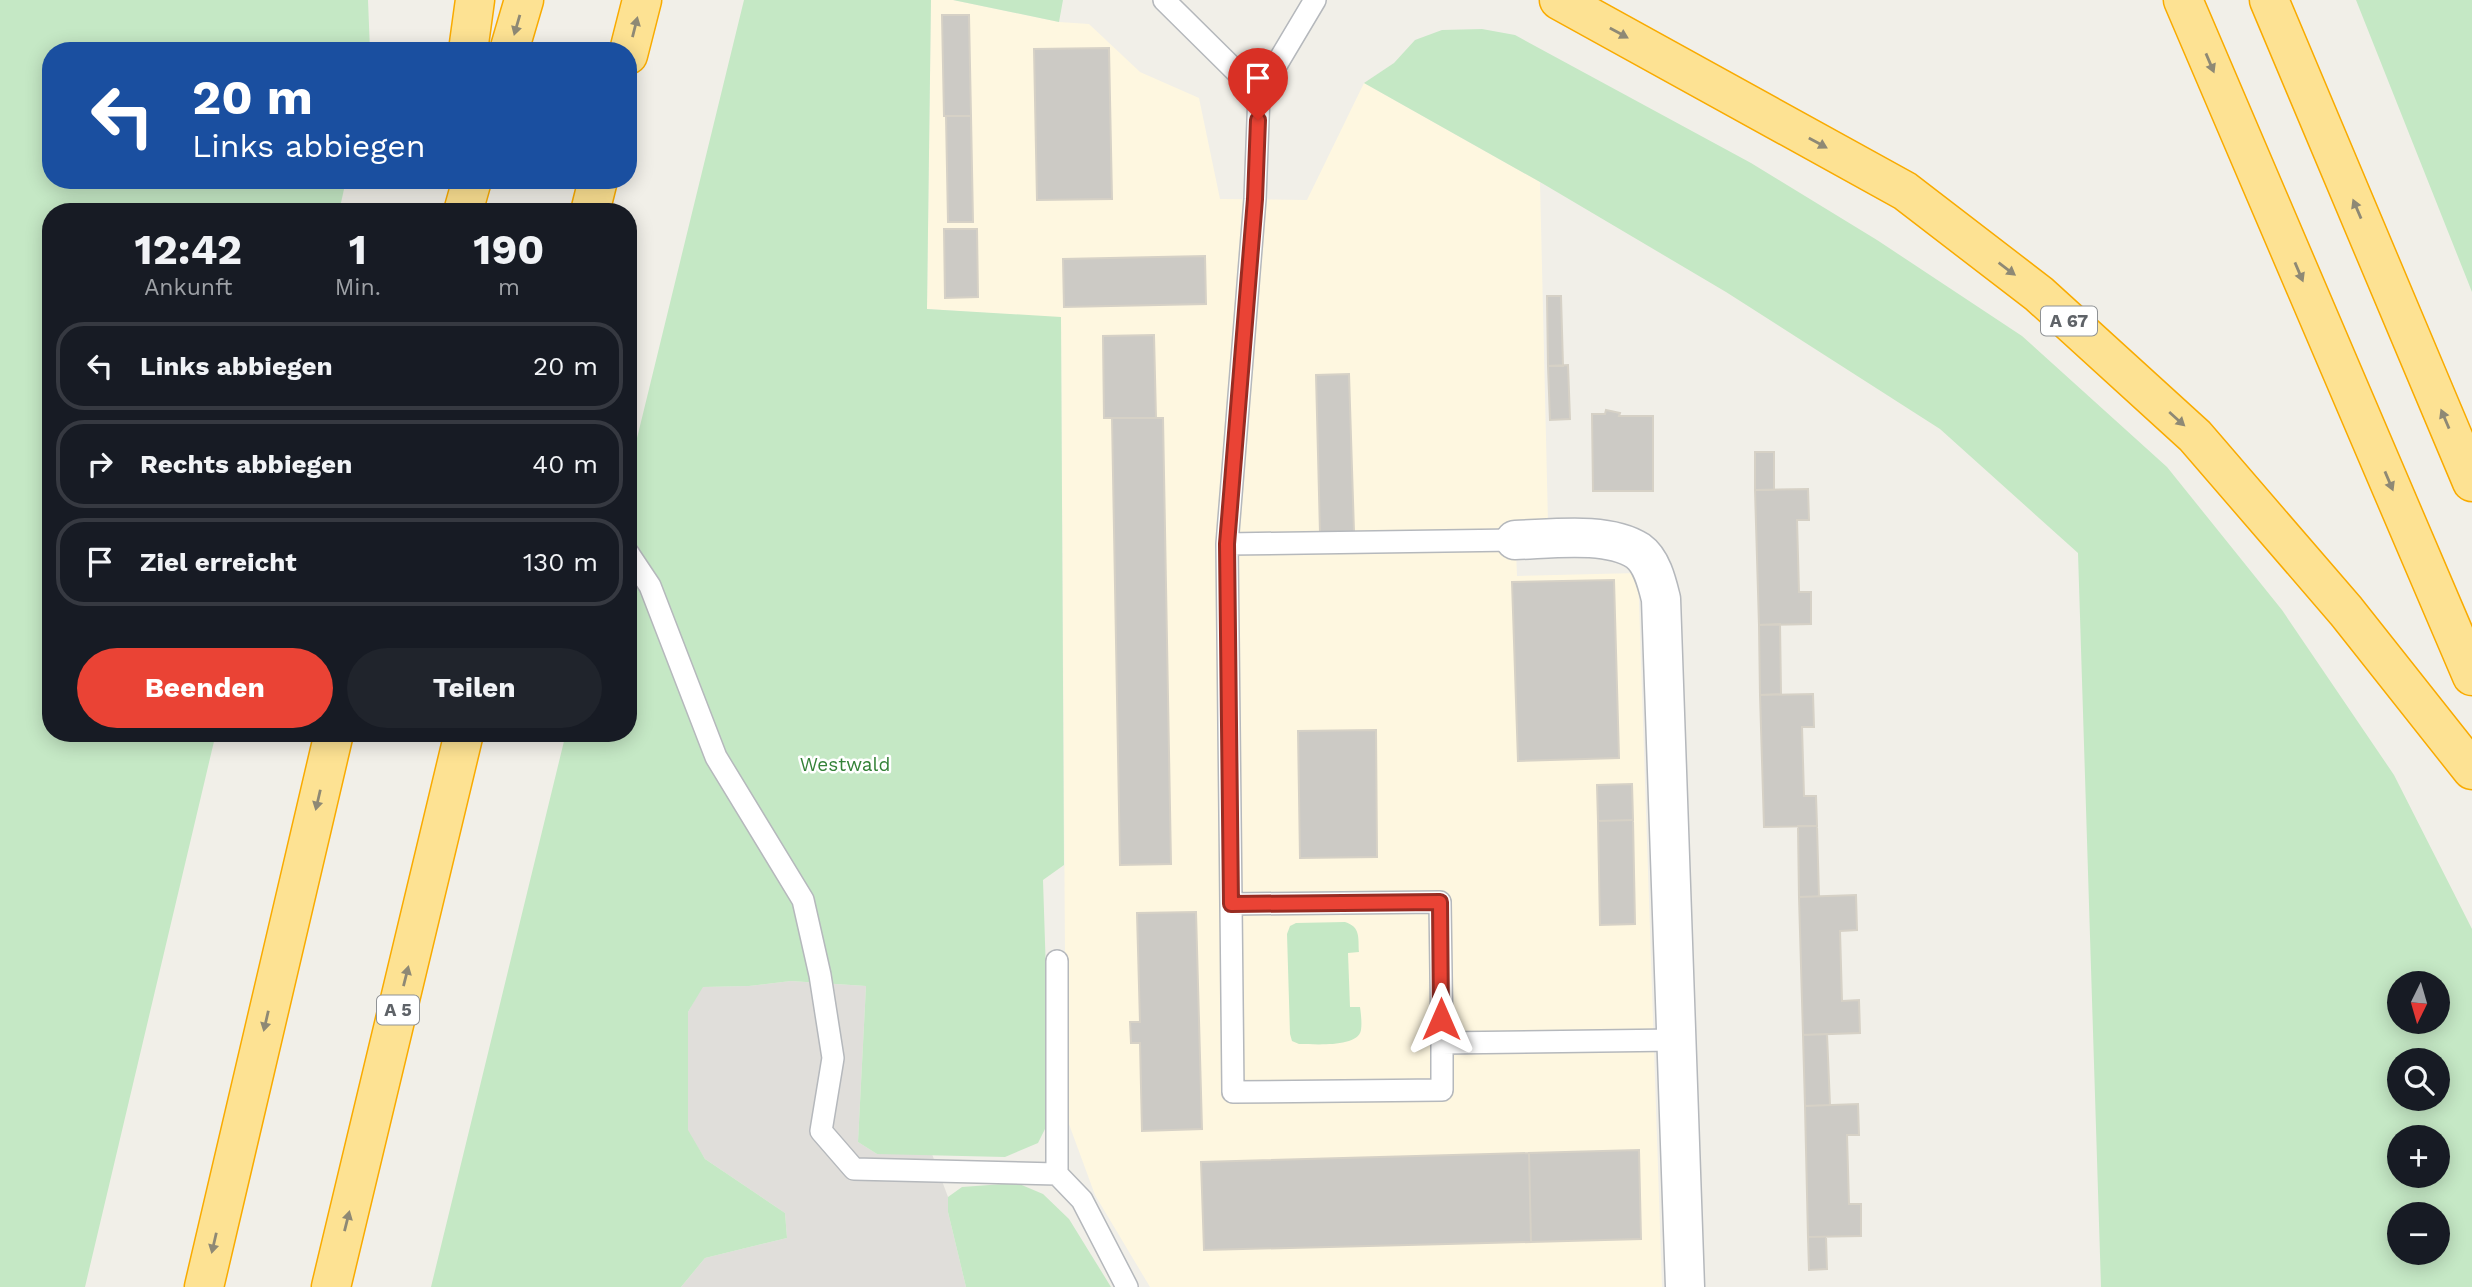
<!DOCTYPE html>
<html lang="de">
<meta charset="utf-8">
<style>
:root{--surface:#171b24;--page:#20242c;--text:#f1f3f6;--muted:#9ea1a6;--line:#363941;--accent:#ea4335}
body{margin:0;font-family:"Work Sans",sans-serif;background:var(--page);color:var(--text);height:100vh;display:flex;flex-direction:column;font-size:26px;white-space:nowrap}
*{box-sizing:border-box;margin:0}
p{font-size:23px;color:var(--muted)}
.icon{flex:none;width:38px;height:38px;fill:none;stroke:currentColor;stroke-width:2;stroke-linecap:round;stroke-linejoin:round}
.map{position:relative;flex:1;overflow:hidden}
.side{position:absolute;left:42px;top:203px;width:595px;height:539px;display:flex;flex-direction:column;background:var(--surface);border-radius:28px;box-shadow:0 4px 18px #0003}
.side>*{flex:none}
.banner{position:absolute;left:42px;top:42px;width:595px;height:147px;border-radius:28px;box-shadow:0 4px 18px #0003;background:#1a4fa0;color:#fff;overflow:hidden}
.needle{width:46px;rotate:185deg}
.tools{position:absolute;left:2387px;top:971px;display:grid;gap:14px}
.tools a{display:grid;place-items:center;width:63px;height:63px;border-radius:50%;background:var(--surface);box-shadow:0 4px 18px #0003;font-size:35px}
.pin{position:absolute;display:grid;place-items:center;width:60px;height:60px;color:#fff;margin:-72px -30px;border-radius:50% 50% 50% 0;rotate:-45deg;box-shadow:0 0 7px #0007}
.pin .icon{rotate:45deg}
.me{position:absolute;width:77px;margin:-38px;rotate:0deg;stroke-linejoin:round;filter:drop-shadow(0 0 5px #0008)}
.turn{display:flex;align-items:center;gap:24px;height:147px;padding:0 35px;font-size:32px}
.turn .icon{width:91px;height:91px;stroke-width:2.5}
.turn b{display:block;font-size:49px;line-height:60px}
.eta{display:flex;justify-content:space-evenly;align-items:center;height:119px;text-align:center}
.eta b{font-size:42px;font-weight:700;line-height:49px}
.action{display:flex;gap:14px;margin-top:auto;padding:14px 35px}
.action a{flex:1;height:80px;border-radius:42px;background:var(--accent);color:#fff;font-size:28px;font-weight:700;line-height:80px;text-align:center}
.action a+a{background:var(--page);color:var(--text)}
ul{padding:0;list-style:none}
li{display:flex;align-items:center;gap:21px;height:88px;margin:0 14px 10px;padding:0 21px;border:4px solid var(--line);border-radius:28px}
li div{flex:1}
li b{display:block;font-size:26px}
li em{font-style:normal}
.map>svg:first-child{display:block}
</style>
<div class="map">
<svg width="2472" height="1287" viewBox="0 0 2472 1287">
<rect width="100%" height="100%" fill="#f1efe8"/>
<path fill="#fef7e0" d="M931 0H953L1059 22 1089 24 1140 72 1199 98 1220 199 1307 200 1364 83 1540 182 1548 523 1515 524 1517 576 1638 573 1662 1287H1150L1095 1195 1066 1116 1061 318 927 309Z"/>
<path fill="#e0deda" d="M791 981 866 986 858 1142 877 1154H932L948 1197V1212L966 1287H681L705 1258 787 1238 785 1213 705 1159 687 1130 688 1012 702 987 749 986Z"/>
<path fill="#c5e8c5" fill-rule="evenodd" d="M0 0H368L370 51H51V180H346L339 212H51V733H216L85 1287H0Z
M744 0H931L927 309 1061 317 1064 865 1043 880 1048 1035 1046 1127 1038 1143 1005 1157 877 1154 858 1142 866 986 791 981 749 986 703 987 688 1012V1130L705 1159 785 1213 787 1238 705 1258 681 1287H431L566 733H628V475Z
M953 0H1063L1059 22Z
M2356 0H2472V292Z
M1482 29 1515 35 1751 163 1877 240 2022 336 2167 467 2282 610 2394 775 2472 929V1287H2101L2078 553 1940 429 1726 292 1540 182 1364 83 1394 63 1415 40 1442 30ZM2399 984H2438V1022H2399ZM2399 1060H2438V1099H2399ZM2399 1138H2438V1176H2399ZM2399 1214H2438V1253H2399Z
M1345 922C1361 927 1358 938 1359 952L1348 953 1350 1007H1360C1361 1014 1362 1023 1361 1030 1358 1048 1314 1044 1299 1044L1292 1041 1290 1034 1287 934 1290 926 1296 923Z
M1017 1183 1043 1194 1069 1219 1111 1287H966L948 1212V1197L962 1187Z"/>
<path fill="#cccac5" stroke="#d6d1c6" stroke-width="2" d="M942 15H969L971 116H944Z
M1109 48 1112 199 1037 200 1034 49Z
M946 116H971L973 222H948Z
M944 229H977L978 297 945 298Z
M1205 256 1206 304 1064 307 1063 259Z
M1547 296H1561L1563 366H1548Z
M1154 335 1156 418H1104L1103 336Z
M1568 365 1570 419 1550 420 1548 366Z
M1349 374 1354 532 1320 533 1316 375Z
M1606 410 1620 413 1619 416H1653V491H1593L1592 414H1605Z
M1112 418H1163L1171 864 1120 865Z
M1755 452H1774V490H1755Z
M1808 489 1809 520H1797L1799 592H1811V624L1759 625 1755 490Z
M1614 580 1619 758 1518 761 1512 582Z
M1780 624 1781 694 1760 695 1759 625Z
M1813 694 1814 727H1802L1804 796H1816L1817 826 1764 827 1760 695Z
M1376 730 1377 857 1300 858 1298 731Z
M1632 784 1633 820 1598 821 1597 785Z
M1633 820 1635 924 1600 925 1598 821Z
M1798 826H1817L1819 897H1799Z
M1856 895 1857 930 1840 931 1842 1001 1859 1000 1860 1033 1803 1035 1799 897Z
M1196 912 1202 1129 1142 1131 1140 1043H1131L1130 1022H1140L1137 913Z
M1827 1034 1830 1105 1805 1106 1803 1035Z
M1858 1104 1859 1135H1847L1849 1204H1861V1236L1808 1237 1805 1106Z
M1639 1150 1641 1239 1531 1242 1529 1153Z
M1529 1153 1531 1242 1204 1250 1201 1162Z
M1808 1237H1826L1827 1269 1809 1270Z"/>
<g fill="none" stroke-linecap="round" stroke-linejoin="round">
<g stroke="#b5b8bc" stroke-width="24">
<path id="lane" d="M1164 0 1259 94
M1315 0 1259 94 1255 199 1227 544 1231 904 1440 902 1442 1043 1676 1040
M1227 544 1515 540
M628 553 650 586 716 757 803 900 820 975 833 1058 821 1131 854 1169 1057 1174 1082 1200 1127 1287
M1231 904 1233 1092 1442 1090V1043
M1057 961V1174"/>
</g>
<g stroke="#b5b8bc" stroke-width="41">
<path id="street" d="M1515 540C1551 539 1607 531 1638 551 1652 561 1657 583 1661 599L1685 1287"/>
</g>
<g stroke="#f9ab00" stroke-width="41">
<path id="highway" d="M1559 0 1905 191 2039 294 2195 436 2346 611 2472 770
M2183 0 2472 676
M2269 0 2472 482
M468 51 475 0
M509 51 524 0
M628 55 642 0
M463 212 472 180
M590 212 598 180
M204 1287 334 733
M331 1287 464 733"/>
</g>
<use href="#lane" stroke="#fff" stroke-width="21"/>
<use href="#street" stroke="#fff" stroke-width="38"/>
<use href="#highway" stroke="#fde293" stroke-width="38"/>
</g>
<defs><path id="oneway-solid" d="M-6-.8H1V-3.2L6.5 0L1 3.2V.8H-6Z" transform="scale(1.75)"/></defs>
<g fill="#8e8975">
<use href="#oneway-solid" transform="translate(517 25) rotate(106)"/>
<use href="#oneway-solid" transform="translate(635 27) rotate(-76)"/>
<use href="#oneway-solid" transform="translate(1619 33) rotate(29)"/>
<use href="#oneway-solid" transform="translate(2210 63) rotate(67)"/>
<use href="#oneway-solid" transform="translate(1818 143) rotate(29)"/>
<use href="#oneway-solid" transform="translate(2357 209) rotate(-113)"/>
<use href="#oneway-solid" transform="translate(2007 269) rotate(37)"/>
<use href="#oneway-solid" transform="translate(2299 272) rotate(67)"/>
<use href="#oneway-solid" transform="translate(2177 419) rotate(42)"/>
<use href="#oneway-solid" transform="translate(2445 419) rotate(-113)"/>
<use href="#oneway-solid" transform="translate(2389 481) rotate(67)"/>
<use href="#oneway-solid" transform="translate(318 800) rotate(103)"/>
<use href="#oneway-solid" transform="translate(406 976) rotate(-76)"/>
<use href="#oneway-solid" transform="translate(266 1021) rotate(103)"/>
<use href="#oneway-solid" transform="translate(347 1221) rotate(-76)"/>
<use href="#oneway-solid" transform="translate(214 1243) rotate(103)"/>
</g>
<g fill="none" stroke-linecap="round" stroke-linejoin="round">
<g stroke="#982c22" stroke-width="18">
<path id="route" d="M1258 120 1255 199 1227 544 1231 904 1440 902 1441 1019"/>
</g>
<use href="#route" stroke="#ea4335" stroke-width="12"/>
</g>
<g text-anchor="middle" stroke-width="5" stroke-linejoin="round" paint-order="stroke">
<g fill="#fff" stroke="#8f9295" stroke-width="2">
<rect x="2041" y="306.5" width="56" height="29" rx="5"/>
<rect x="377" y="995.5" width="42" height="29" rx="5"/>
</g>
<g font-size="18" font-weight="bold" fill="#5f6368">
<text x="2069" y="327">A 67</text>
<text x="398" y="1016">A 5</text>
</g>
<g font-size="19" fill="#348238" stroke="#fff">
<text x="845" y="771">Westwald</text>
</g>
</g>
</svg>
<div class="tools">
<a><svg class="needle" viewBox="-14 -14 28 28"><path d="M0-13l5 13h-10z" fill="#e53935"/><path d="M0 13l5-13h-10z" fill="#9ea1a6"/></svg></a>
<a><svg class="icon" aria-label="search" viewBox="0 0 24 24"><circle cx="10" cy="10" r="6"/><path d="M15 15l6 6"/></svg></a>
<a>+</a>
<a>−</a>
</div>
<div class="pin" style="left:1258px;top:120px;background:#d93025"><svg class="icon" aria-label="arrive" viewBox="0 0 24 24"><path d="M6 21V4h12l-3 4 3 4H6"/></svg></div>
<svg class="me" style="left:1441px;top:1019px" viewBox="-20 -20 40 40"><path d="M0-17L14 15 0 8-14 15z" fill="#ea4335" stroke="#fff" stroke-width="4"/></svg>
<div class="banner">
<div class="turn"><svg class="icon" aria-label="left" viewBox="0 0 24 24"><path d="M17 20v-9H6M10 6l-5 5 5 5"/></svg><div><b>20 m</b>Links abbiegen</div></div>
</div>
<section class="side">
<div class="eta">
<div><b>12:42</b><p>Ankunft</p></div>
<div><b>1</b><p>Min.</p></div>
<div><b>190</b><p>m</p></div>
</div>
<ul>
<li><svg class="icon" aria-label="left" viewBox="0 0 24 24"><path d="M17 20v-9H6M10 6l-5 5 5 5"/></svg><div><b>Links abbiegen</b></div><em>20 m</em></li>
<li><svg class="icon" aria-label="right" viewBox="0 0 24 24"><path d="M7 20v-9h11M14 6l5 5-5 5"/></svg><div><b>Rechts abbiegen</b></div><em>40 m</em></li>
<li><svg class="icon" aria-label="arrive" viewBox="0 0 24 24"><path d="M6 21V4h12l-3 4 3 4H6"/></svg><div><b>Ziel erreicht</b></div><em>130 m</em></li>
</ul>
<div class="action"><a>Beenden</a><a>Teilen</a></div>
</section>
</div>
